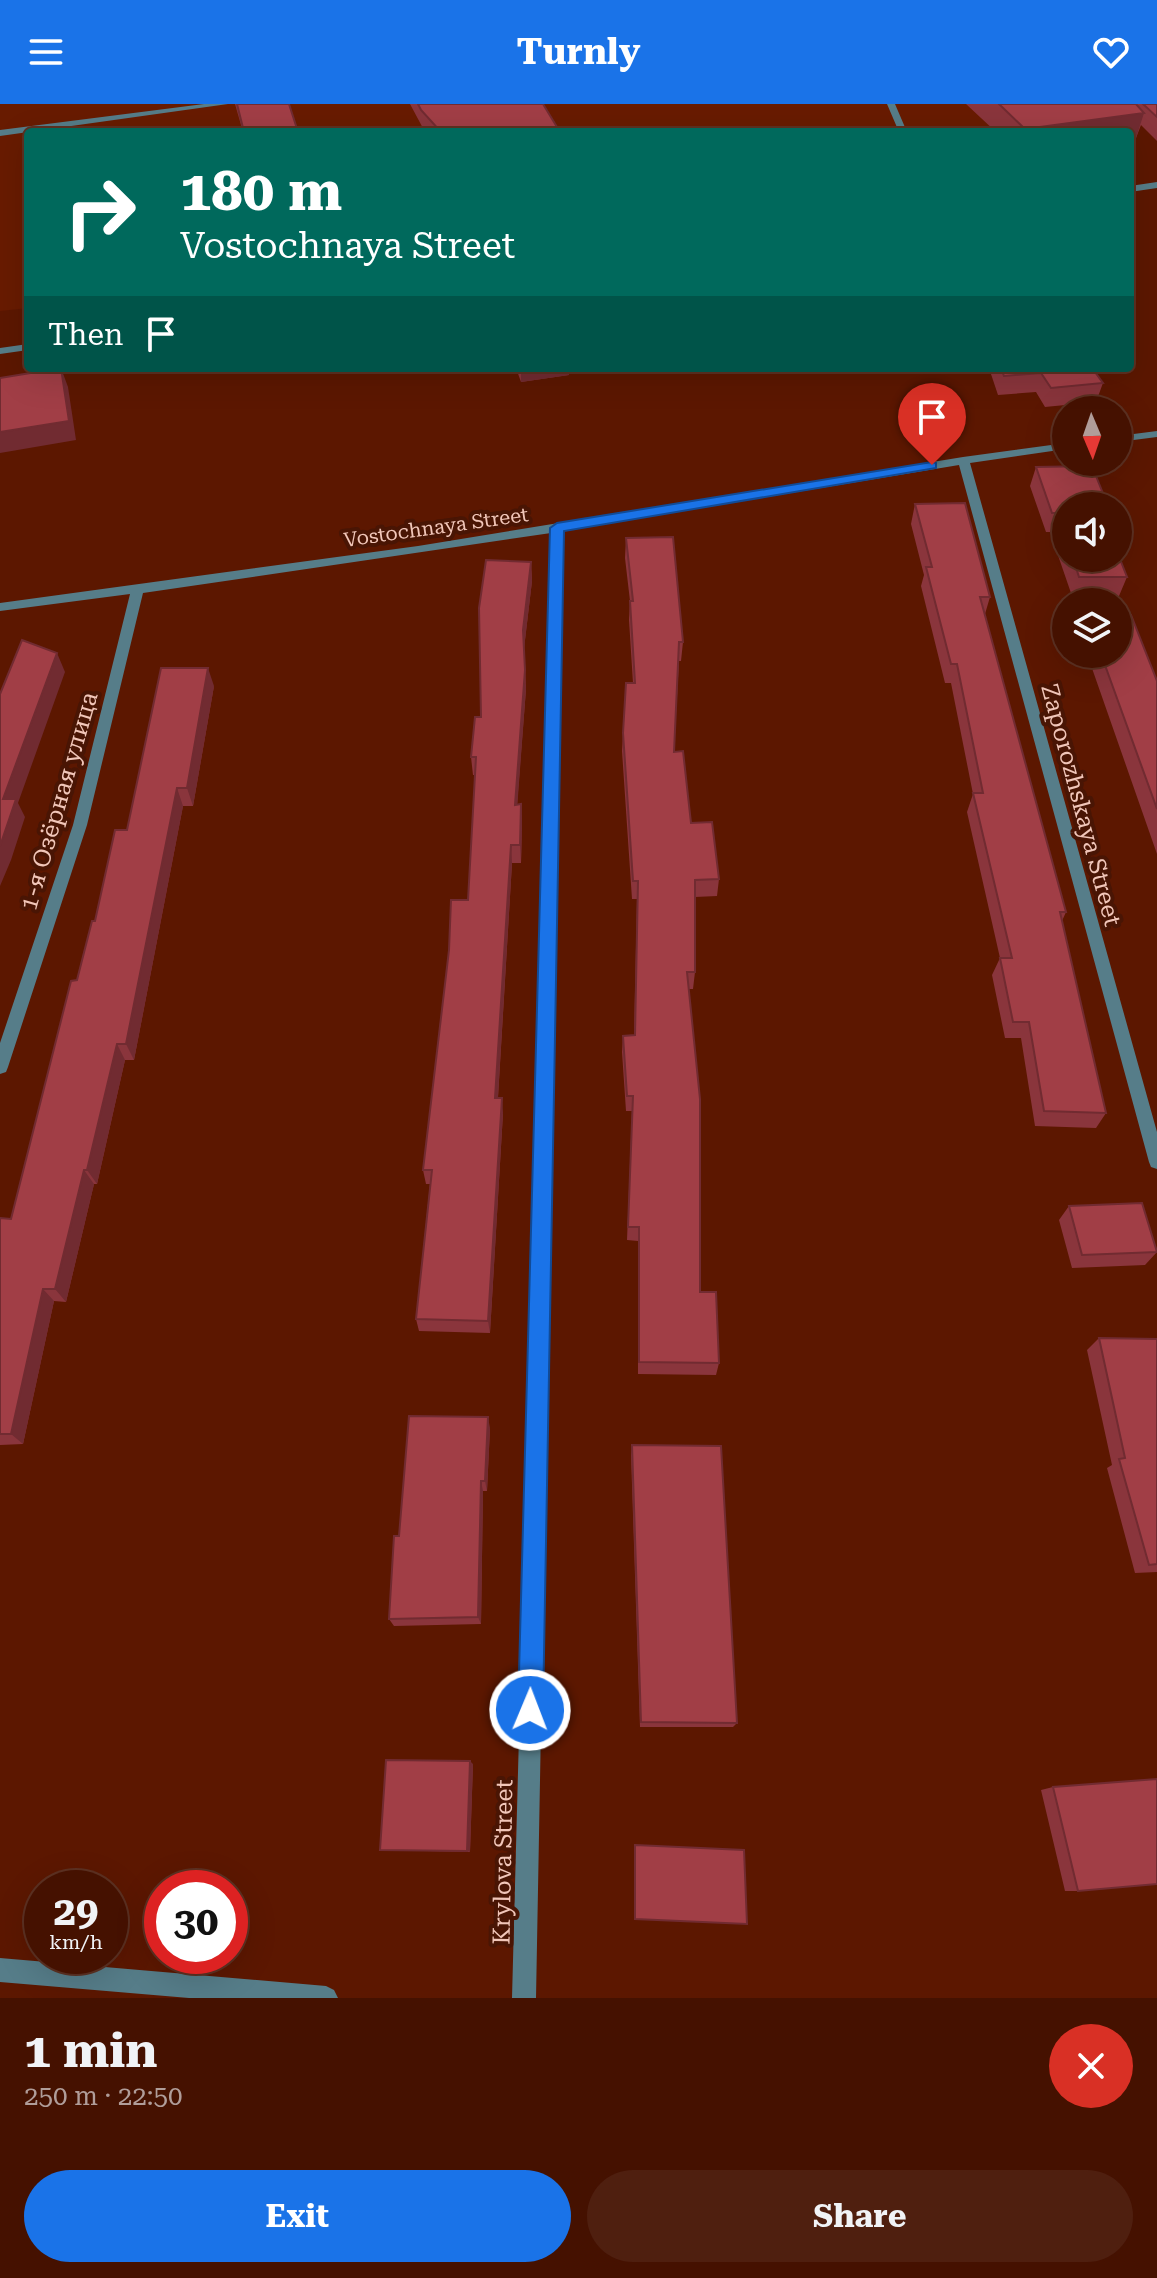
<!DOCTYPE html>
<meta charset="utf-8">
<style>
:root{--surface:#451100;--page:#4f1f0f;--text:#f1f3f6;--muted:#b09d99;--line:#5d3122;--accent:#1a73e8}
body{margin:0;font-family:"Roboto Serif",serif;background:var(--page);color:var(--text);height:100vh;display:flex;flex-direction:column;font-size:30px;white-space:nowrap}
*{box-sizing:border-box;margin:0}
p{font-size:26px;color:var(--muted)}
.icon{flex:none;width:44px;height:44px;fill:none;stroke:currentColor;stroke-width:2;stroke-linecap:round;stroke-linejoin:round}
.map{position:relative;height:1894px;overflow:hidden}
.sheet{display:flex;flex-direction:column;background:var(--surface);flex:1}
.sheet>*{flex:none}
.top-card{position:absolute;left:24px;top:24px;width:1110px;height:244px;border-radius:8px;box-shadow:0 8px 32px #0002,0 0 0 2px var(--line);background:#00695c;color:#fff;overflow:hidden}
.needle{width:52px;rotate:178deg}
.controls{position:absolute;left:1052px;top:292px;display:grid;gap:16px}
.controls a{display:grid;place-items:center;width:80px;height:80px;border-radius:50%;background:var(--surface);box-shadow:0 8px 32px #0002,0 0 0 2px var(--line);font-size:40px}
.speed{position:absolute;left:24px;top:1766px;display:flex;gap:16px;font-size:40px;font-weight:700;text-align:center}
.speed>*{display:grid;place-content:center;width:104px;height:104px;border-radius:50%;background:var(--surface);box-shadow:0 8px 32px #0002,0 0 0 2px var(--line);line-height:1}
.speed small{font-size:20px;font-weight:400}
.speed .limit{border:12px solid #d22;background:#fff;color:#111}
.pin{position:absolute;display:grid;place-items:center;width:68px;height:68px;color:#fff;margin:-82px -34px;border-radius:50% 50% 50% 0;rotate:-45deg;box-shadow:0 0 8px #0007}
.pin .icon{rotate:45deg}
.me{position:absolute;width:88px;margin:-44px;rotate:1deg;stroke-linejoin:round;filter:drop-shadow(0 0 6px #0008)}
.turn{display:flex;align-items:center;gap:28px;height:168px;padding:0 24px;font-size:36px}
.turn .icon{width:104px;height:104px;stroke-width:2.5}
.turn b{display:block;font-size:56px;line-height:68px}
.then{display:flex;align-items:center;height:76px;padding:0 24px;background:#0003;gap:16px;font-size:30px}
.round{display:grid;place-items:center;flex:none;width:84px;height:84px;border-radius:42px;background:var(--page)}
.headline{display:flex;align-items:center;justify-content:space-between;height:136px;padding:0 24px}
h1{font-size:48px;font-weight:700;line-height:60px}
.cta{display:flex;gap:16px;margin-top:auto;padding:16px 24px}
.cta a{flex:1;height:92px;border-radius:48px;background:var(--accent);color:#fff;font-size:32px;font-weight:700;line-height:92px;text-align:center}
.cta a+a{background:var(--page);color:var(--text)}
header{display:flex;justify-content:space-between;align-items:center;height:104px;padding:0 24px;background:var(--accent);color:#fff;font-size:36px;font-weight:700}
.map>svg:first-child{display:block}
</style>
<header><svg class="icon" aria-label="menu" viewBox="0 0 24 24"><path d="M4 6h16M4 12h16M4 18h16"/></svg>Turnly<svg class="icon" aria-label="heart" viewBox="0 0 24 24"><path d="M12 20l-8-8c-3-5 5-10 8-4 3-6 11-1 8 4z"/></svg></header>
<div class="map">
<svg width="1157" height="1894" viewBox="0 0 1157 1894">
<rect width="100%" height="100%" fill="#5c1700"/>
<path fill="#681b00" d="M0 0H1080L1111 28H28V204L0 207Z"/>
<g fill="none" stroke-linecap="round" stroke-linejoin="round">
<path fill="#567d89" fill-rule="evenodd" d="M204 0H228L0 32V26Z
M887 0H895L907 28H899Z"/>
<path fill="#567d89" fill-rule="evenodd" d="M1157 78V84L1130 88V82Z
M28 240V246L0 250V244Z
M1157 327V333L1118 338V332Z
M1066 339V345L970 359 1157 1028V1065L1151 1063 1149 1058 959 361 563 427 536 1894H512L551 429 143 489 87 721 8 963 6 968 0 970V939L73 721 130 490 0 507V499L418 442 963 353Z
M0 1854 326 1882 334 1886 338 1894H189L0 1878Z"/>
</g>
<path fill="#8a353c" d="M235 0H289L298 28H243Z
M410 0H543L560 28H425Z
M966 0H1157V37L1141 21 1136 34 1130 28H996Z
M516 264H569V271L521 278Z
M989 264H1092L1103 279 1096 298 1045 303 1036 288 998 291Z
M1036 363 1066 402V454H1118L1127 473 1119 492H1072L1050 428H1046L1030 382Z
M915 400 990 493 985 510 1066 808 1062 817 1106 1009 1096 1024 1035 1022 1021 934H1005L992 871 1000 854 967 708 973 690 951 579H945L921 482 924 471 911 420Z
M626 434 683 538 681 557H679L674 648 691 719 719 775 717 792 695 793V868L693 885H689L700 1188 719 1259 716 1271 638 1270V1137L627 1136 632 1007H626L622 948 623 932 634 931 637 795H632L622 647 626 579H633L629 516 630 497 625 454Z
M531 458 532 477 524 544 526 585 517 701 521 700 522 719 521 759H512L498 994 503 1009 490 1229 419 1227 416 1215 430 1080H426L423 1066 468 796 475 671H473L471 653 481 613Z
M1087 550H1118L1157 577V750Z
M214 582 193 702H183L134 956H125L97 1080H94L66 1198 54 1197 23 1340 0 1341V1114L11 1115 77 876 95 817 127 726Z
M1069 1102 1157 1148 1145 1161 1072 1164 1059 1116Z
M1099 1234 1157 1235V1468L1135 1469 1107 1364 1112 1361 1087 1246Z
M490 1324 487 1387H483L481 1520 394 1522 389 1515 399 1432Z
M632 1341 737 1619 733 1623H640L631 1351Z
M473 1660 470 1748 380 1746Z
M1053 1683 1078 1787H1065L1041 1686Z
M635 1741V1815L634 1814V1743Z"/>
<path fill="#712b31" d="M1144 9 1136 34 1130 35V28H1025V25Z
M61 264 68 283 76 336 0 349V328Z
M521 264H569V271L521 278Z
M531 458 532 477 524 545 523 526Z
M57 549 65 568 18 699 25 713 11 756 0 782V742L3 695Z
M208 564 214 582 193 702 187 684Z
M525 566 526 585 516 719 515 701Z
M177 684 183 702 134 956 126 940Z
M521 700 522 719 521 759 520 741Z
M511 741 512 759 497 1009 495 994Z
M117 940 125 956 97 1080 87 1066Z
M502 994 503 1009 490 1229 488 1217Z
M84 1066 94 1080 66 1198 55 1185Z
M43 1185 54 1197 23 1340 11 1330Z
M488 1313 490 1324 487 1387 485 1377Z
M481 1377 483 1387 481 1520 478 1513Z
M470 1657 473 1660 470 1748 467 1747Z"/>
<path fill="#a13e46" stroke="#712b31" stroke-width="2" d="M237 0H289L298 28H244Z
M418 0H543L560 28H441L421 6Z
M999 0H1136L1144 9 1025 25Z
M1143 0H1157V13Z
M61 264 69 317 0 328V274Z
M1001 264H1092L1103 279 1051 284 1041 269 1004 272Z
M1092 362 1108 402H1066V435L1057 409H1052L1036 363Z
M965 399 990 493H980L1066 808H1060L1106 1009 1044 1007 1029 918H1013L1000 854H1012L973 689H983L957 560H951L926 463H932L915 400Z
M673 433 683 538H679L674 648 683 647 691 719 712 718 719 775 695 776V868H687L700 995V1188H716L719 1259 639 1258V1123H628L633 992H627L623 932 635 931 638 777H633L623 629 626 579H635L630 497H633L626 434Z
M1118 450 1127 473H1079L1073 454H1118Z
M486 456 531 458 523 526 525 566 515 701 521 700 520 741H511L495 994H502L488 1217 416 1215 432 1066H423L449 846 451 796H468L476 653H471L475 613H481L479 504Z
M1118 511H1131L1157 577V705L1101 550H1118Z
M22 536 57 549 3 695H16L0 742V590Z
M161 564H208L187 684H177L126 940H117L87 1066H84L55 1185H43L11 1330H0V1114L11 1115 71 877 77 876 92 817H95L115 726H127Z
M1142 1099 1157 1148 1082 1151 1069 1102Z
M1099 1234 1157 1235V1460L1149 1461 1119 1355 1125 1354Z
M409 1312 488 1313 485 1377H481L478 1513 389 1515 394 1432H399Z
M632 1341 721 1342 737 1619 641 1618Z
M386 1656 470 1657 467 1747 380 1746Z
M1157 1675V1780L1078 1787 1053 1683Z
M635 1741 744 1746 747 1820 635 1815Z"/>
<path fill="#1a73e8" stroke="#114b97" stroke-width="2" d="M932 358 936 359V364L564 427 543 1606 539 1615 530 1619 522 1615 518 1606 550 424 557 419Z"/>
<g text-anchor="middle" stroke-width="8" stroke-linejoin="round" paint-order="stroke">
<g font-size="20" fill="#f1c6b9" stroke="#491504">
<text transform="translate(436 423) rotate(-8)" y="7">Vostochnaya Street</text>
</g>
<g font-size="24" fill="#f1c6b9" stroke="#491504">
<text transform="translate(59 697) rotate(-74)" y="8">1-я Озёрная улица</text>
<text transform="translate(1081 701) rotate(75)" y="8">Zaporozhskaya Street</text>
<text transform="translate(503 1758) rotate(-89)" y="8">Krylova Street</text>
</g>
</g>
</svg>
<div class="controls">
<a><svg class="needle" viewBox="-14 -14 28 28"><path d="M0-13l5 13h-10z" fill="#e53935"/><path d="M0 13l5-13h-10z" fill="#b09d99"/></svg></a>
<a><svg class="icon" aria-label="sound" viewBox="0 0 24 24"><path d="M4 9h4l5-4v14l-5-4H4zM17 9q2 3 0 6"/></svg></a>
<a><svg class="icon" aria-label="layers" viewBox="0 0 24 24"><path d="M12 4l9 5-9 5-9-5zM3 14l9 5 9-5"/></svg></a>
</div>
<div class="speed"><div>29<small>km/h</small></div><div class="limit">30</div></div>
<div class="pin" style="left:932px;top:361px;background:#d93025"><svg class="icon" aria-label="arrive" viewBox="0 0 24 24"><path d="M6 21V4h12l-3 4 3 4H6"/></svg></div>
<svg class="me" style="left:530px;top:1606px" viewBox="-20 -20 40 40"><circle r="17" fill="#1a73e8" stroke="#fff" stroke-width="3"/><path d="M0-11L8 9 0 5-8 9z" fill="#fff"/></svg>
<div class="top-card">
<div class="turn"><svg class="icon" aria-label="right" viewBox="0 0 24 24"><path d="M7 20v-9h11M14 6l5 5-5 5"/></svg><div><b>180 m</b>Vostochnaya Street</div></div>
<div class="then">Then<svg class="icon" aria-label="arrive" viewBox="0 0 24 24"><path d="M6 21V4h12l-3 4 3 4H6"/></svg></div>
</div>
</div>
<section class="sheet">
<div class="headline"><div><h1>1 min</h1><p>250 m · 22:50</p></div><a class="round" style="background:#d93025;color:#fff"><svg class="icon" aria-label="close" viewBox="0 0 24 24"><path d="M6 6l12 12M18 6L6 18"/></svg></a></div>
<div class="cta"><a>Exit</a><a>Share</a></div>
</section>
